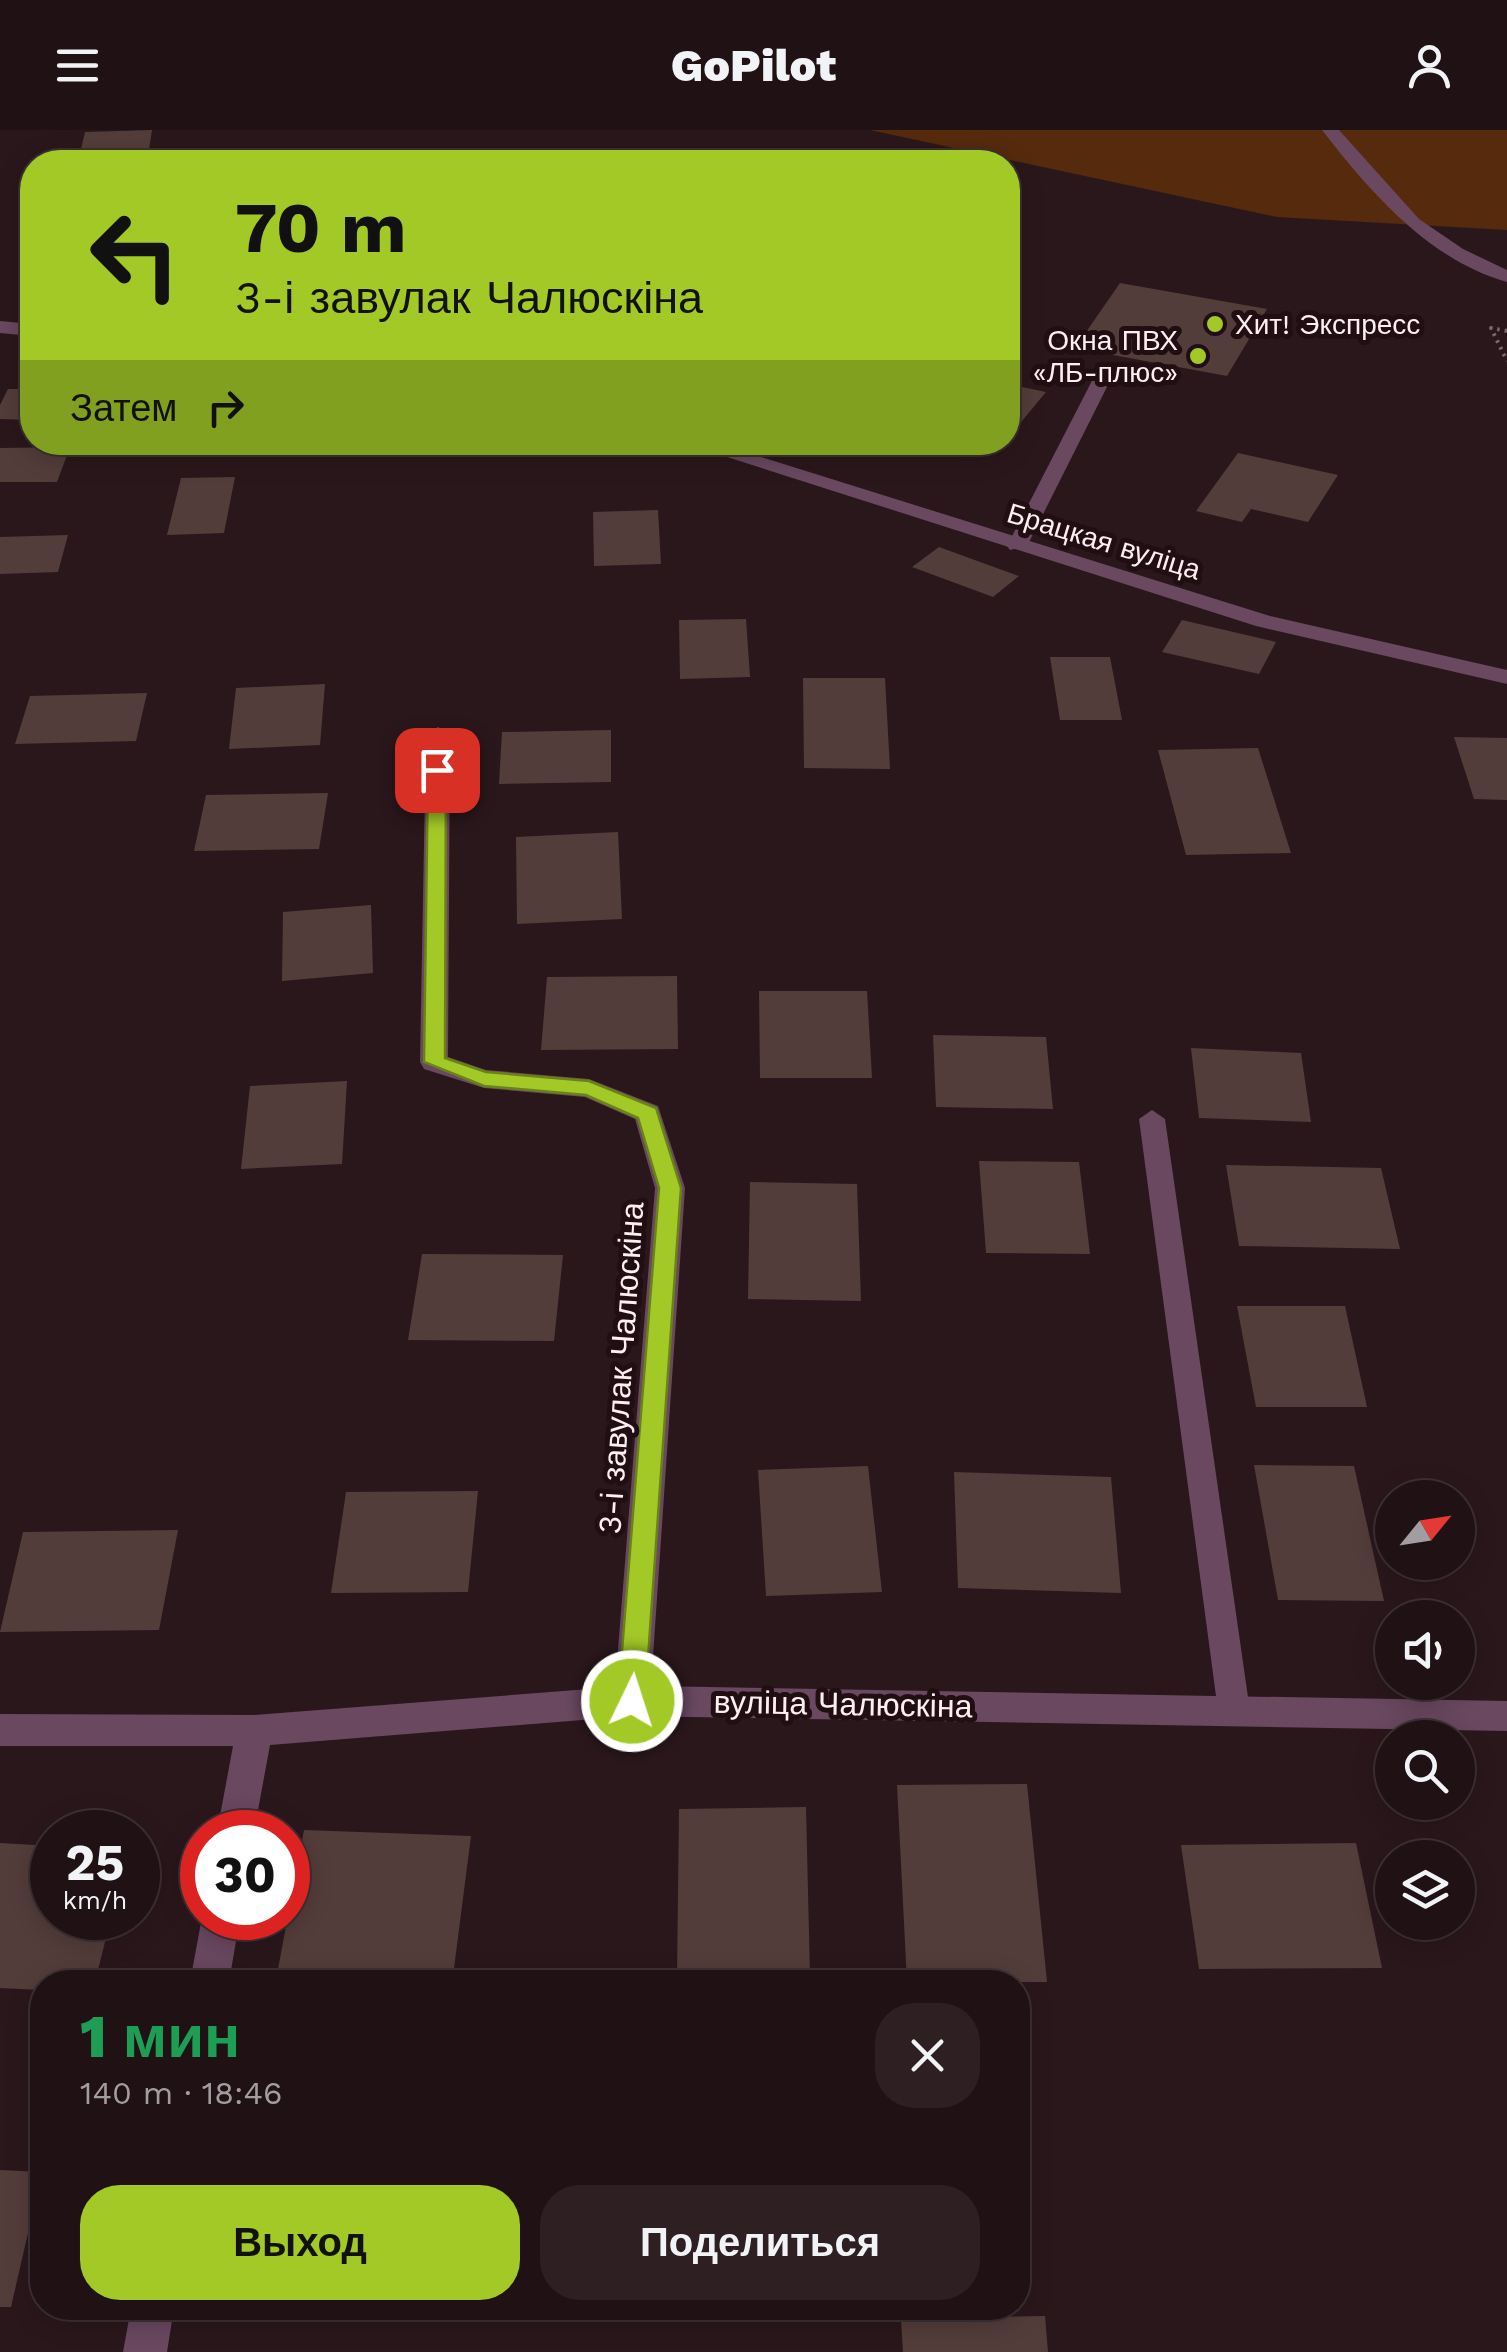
<!DOCTYPE html>
<html lang="ru">
<meta charset="utf-8">
<style>
:root{--surface:#201115;--page:#2d1f22;--text:#f1f3f6;--muted:#a29da0;--line:#3d3134;--accent:#a3c927}
body{margin:0;font-family:"Work Sans",sans-serif;background:var(--page);color:var(--text);height:100vh;display:flex;flex-direction:column;font-size:38px;white-space:nowrap}
*{box-sizing:border-box;margin:0}
p{font-size:32px;color:var(--muted)}
.icon{flex:none;width:55px;height:55px;fill:none;stroke:currentColor;stroke-width:2;stroke-linecap:round;stroke-linejoin:round}
.map{position:relative;flex:1;overflow:hidden}
.panel{position:absolute;left:30px;top:1840px;width:1000px;height:350px;display:flex;flex-direction:column;background:var(--surface);border-radius:40px;box-shadow:0 5px 25px #0003,0 0 0 2px var(--line)}
.panel>*{flex:none}
.top-card{position:absolute;left:20px;top:20px;width:1000px;height:305px;border-radius:40px;box-shadow:0 5px 25px #0003,0 0 0 2px var(--line);background:#a3c927;color:#111;overflow:hidden}
.needle{width:65px;rotate:60deg}
.buttons{position:absolute;left:1375px;top:1350px;display:grid;gap:20px}
.buttons a{display:grid;place-items:center;width:100px;height:100px;border-radius:50%;background:var(--surface);box-shadow:0 5px 25px #0003,0 0 0 2px var(--line);font-size:50px}
.speed{position:absolute;left:30px;top:1680px;display:flex;gap:20px;font-size:50px;font-weight:700;text-align:center}
.speed>*{display:grid;place-content:center;width:130px;height:130px;border-radius:50%;background:var(--surface);box-shadow:0 5px 25px #0003,0 0 0 2px var(--line);line-height:1}
.speed small{font-size:25px;font-weight:400}
.speed .limit{border:15px solid #d22;background:#fff;color:#111}
.pin{position:absolute;display:grid;place-items:center;width:85px;height:85px;color:#fff;margin:-42px;border-radius:20px;box-shadow:0 5px 15px #0006}
.me{position:absolute;width:110px;margin:-55px;rotate:4deg;stroke-linejoin:round;filter:drop-shadow(0 0 8px #0008)}
.turn{display:flex;align-items:center;gap:35px;height:210px;padding:0 50px;font-size:45px}
.turn .icon{width:130px;height:130px;stroke-width:2.5}
.turn b{display:block;font-size:70px;line-height:85px}
.then{display:flex;align-items:center;height:95px;padding:0 50px;background:#0003;gap:20px;font-size:38px}
.round{display:grid;place-items:center;flex:none;width:105px;height:105px;border-radius:40px;background:var(--page)}
.summary{display:flex;align-items:center;justify-content:space-between;height:170px;padding:0 50px}
h1{font-size:60px;font-weight:800;line-height:75px;color:#1e9e55}
.action{display:flex;gap:20px;margin-top:auto;padding:20px 50px}
.action a{flex:1;height:115px;border-radius:40px;background:var(--accent);color:#111;font-size:40px;font-weight:800;line-height:115px;text-align:center}
.action a+a{background:var(--page);color:var(--text)}
header{display:flex;justify-content:space-between;align-items:center;height:130px;padding:0 50px;background:var(--surface);font-size:45px;font-weight:800}
.map>svg:first-child{display:block}
</style>
<header><svg class="icon" aria-label="menu" viewBox="0 0 24 24"><path d="M4 6h16M4 12h16M4 18h16"/></svg>GoPilot<svg class="icon" aria-label="person" viewBox="0 0 24 24"><circle cx="12" cy="8" r="4"/><path d="M4 21q1-7 8-7t8 7"/></svg></header>
<div class="map">
<svg width="1507" height="2222" viewBox="0 0 1507 2222">
<rect width="100%" height="100%" fill="#2a171c"/>
<path fill="#562a0d" d="M870 0H1507V100L1277 87Z"/>
<path fill="#533d3a" d="M152 0 147 32H78L85 2Z
M298 22 345 31V32H284Z
M1120 153 1267 179 1227 246 1075 218Z
M1008 254 1046 262 1008 308Z
M8 259H32V290L0 289V275Z
M70 317 57 352H0V318Z
M1238 323 1338 345 1308 392 1251 379 1242 392 1196 381Z
M235 347 224 403 167 405 181 348Z
M658 380 661 434 594 436 593 382Z
M68 405 58 442 0 444V407Z
M939 417 1019 446 993 467 912 437Z
M746 489 750 547 680 549 679 490Z
M1182 490 1276 512 1259 544 1162 522Z
M1050 527H1110L1122 590H1060Z
M803 548H885L890 639 804 638Z
M325 554 320 615 229 619 236 558Z
M147 563 136 611 15 614 30 566Z
M611 600V652L499 654 502 602Z
M1454 607 1507 608V670L1474 669Z
M1258 618 1291 723 1186 725 1158 620Z
M328 663 319 719 194 721 206 665Z
M618 702 622 789 517 794 516 707Z
M371 775 373 843 282 851 283 782Z
M677 846 678 919 541 920 547 847Z
M759 861H867L872 948H760Z
M933 905 1046 907 1053 979 936 977Z
M1191 918 1301 923 1311 992 1199 988Z
M347 951 342 1034 241 1039 250 956Z
M979 1031 1079 1032 1090 1124 986 1123Z
M1226 1035 1381 1038 1400 1119 1239 1116Z
M750 1052 857 1054 861 1171 748 1169Z
M422 1124 563 1125 554 1211 408 1210Z
M1237 1176H1345L1367 1277H1256Z
M1254 1335 1354 1336 1384 1471 1278 1470Z
M868 1336 882 1462 766 1466 758 1340Z
M954 1342 1111 1347 1121 1463 958 1458Z
M478 1361 468 1462 331 1463 346 1362Z
M178 1400 159 1500 0 1502 23 1402Z
M1027 1654 1047 1852H907L897 1655Z
M806 1677 810 1847 677 1848 679 1679Z
M304 1700 471 1706 453 1846 278 1839Z
M0 1713 52 1716V1788H111L95 1852H42V1860L0 1858Z
M1356 1713 1382 1838 1199 1839 1181 1715Z
M0 2040 42 2042 11 2177H0Z
M1045 2186 1048 2222H903L901 2189Z"/>
<g fill="none" stroke-linecap="round" stroke-linejoin="round">
<path stroke="#79686d" stroke-width="4" stroke-dasharray="2.5 5" stroke-linecap="butt" d="M1507 201 1491 198 1507 231"/>
<path fill="#694860" fill-rule="evenodd" d="M1105 238 1114 243 1027 416 1010 420 1007 416 1096 243Z
M1152 980 1165 989 1250 1581 1246 1591 1234 1595 1222 1591 1218 1581 1139 989Z"/>
<path fill="#694860" fill-rule="evenodd" d="M1322 0H1339L1419 89 1463 119 1507 140V152C1429 130 1370 62 1322 0Z
M0 191 32 194V206L0 203Z
M680 312H713L1270 486 1507 540V554L1256 496Z
M438 597 450 604 448 927 486 940 589 949 658 976 685 1058 651 1556 1507 1571V1601L632 1586 270 1615 254 1702H217L233 1616H0V1584L254 1585 615 1557 655 1058 635 989 585 967 484 958 424 939 420 932 426 604Z
M202 1787 240 1788 229 1852H190Z
M131 2178H174L167 2222H123Z"/>
</g>
<path fill="#a3c927" stroke="#6a8319" stroke-width="2.5" d="M437 635 446 640 445 928 486 942 589 951 656 978 681 1058 645 1571 641 1579H622L618 1571 659 1058 638 988 586 965 484 956 424 932 428 640Z"/>
<g fill="#a3c927" stroke="#200e13" stroke-width="4">
<circle cx="1215" cy="194" r="10"/>
<circle cx="1198" cy="226" r="10"/>
</g>
<g text-anchor="middle" stroke-width="10" stroke-linejoin="round" paint-order="stroke">
<g font-size="28" fill="#fceef1" stroke="#200e13" text-anchor="start">
<text x="1235" y="204">Хит! Экспресс</text>
<text x="1178" y="220" text-anchor="end">Окна ПВХ<tspan x="1178" dy="32">«ЛБ-плюс»</tspan></text>
</g>
<g font-size="28" fill="#fceef1" stroke="#200e13">
<text transform="translate(1104 411) rotate(17)" y="10">Брацкая вуліца</text>
</g>
<g font-size="32" fill="#fceef1" stroke="#200e13">
<text transform="translate(621 1238) rotate(-86)" y="11">3-і завулак Чалюскіна</text>
<text transform="translate(843 1574) rotate(1)" y="11">вуліца Чалюскіна</text>
</g>
</g>
</svg>
<div class="buttons">
<a><svg class="needle" viewBox="-14 -14 28 28"><path d="M0-13l5 13h-10z" fill="#e53935"/><path d="M0 13l5-13h-10z" fill="#a29da0"/></svg></a>
<a><svg class="icon" aria-label="sound" viewBox="0 0 24 24"><path d="M4 9h4l5-4v14l-5-4H4zM17 9q2 3 0 6"/></svg></a>
<a><svg class="icon" aria-label="search" viewBox="0 0 24 24"><circle cx="10" cy="10" r="6"/><path d="M15 15l6 6"/></svg></a>
<a><svg class="icon" aria-label="layers" viewBox="0 0 24 24"><path d="M12 4l9 5-9 5-9-5zM3 14l9 5 9-5"/></svg></a>
</div>
<div class="speed"><div>25<small>km/h</small></div><div class="limit">30</div></div>
<div class="pin" style="left:437px;top:640px;background:#d93025"><svg class="icon" aria-label="arrive" viewBox="0 0 24 24"><path d="M6 21V4h12l-3 4 3 4H6"/></svg></div>
<svg class="me" style="left:632px;top:1571px" viewBox="-20 -20 40 40"><circle r="17" fill="#a3c927" stroke="#fff" stroke-width="3"/><path d="M0-11L8 9 0 5-8 9z" fill="#fff"/></svg>
<div class="top-card">
<div class="turn"><svg class="icon" aria-label="left" viewBox="0 0 24 24"><path d="M17 20v-9H6M10 6l-5 5 5 5"/></svg><div><b>70 m</b>3-і завулак Чалюскіна</div></div>
<div class="then">Затем<svg class="icon" aria-label="right" viewBox="0 0 24 24"><path d="M7 20v-9h11M14 6l5 5-5 5"/></svg></div>
</div>
<section class="panel">
<div class="summary"><div><h1>1 мин</h1><p>140 m · 18:46</p></div><a class="round"><svg class="icon" aria-label="close" viewBox="0 0 24 24"><path d="M6 6l12 12M18 6L6 18"/></svg></a></div>
<div class="action"><a>Выход</a><a>Поделиться</a></div>
</section>
</div>
